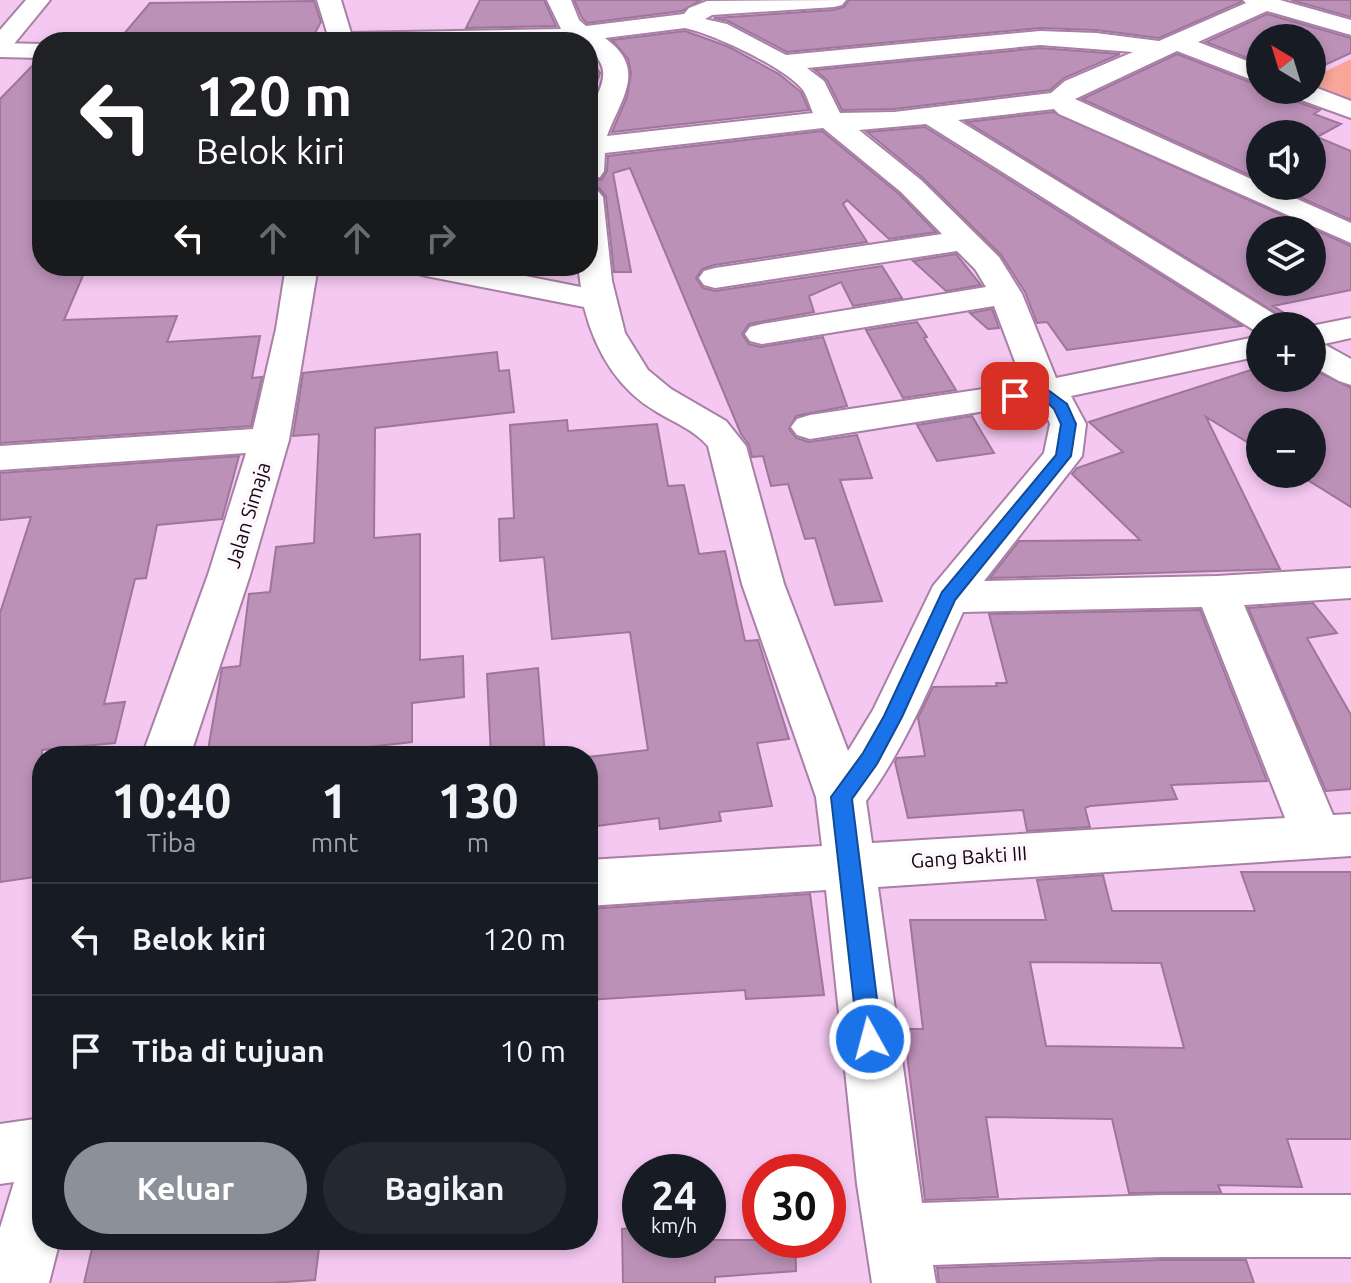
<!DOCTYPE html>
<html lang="id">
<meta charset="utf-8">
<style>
:root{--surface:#171b24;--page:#242831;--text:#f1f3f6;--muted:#9ea1a6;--line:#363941;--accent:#8c9099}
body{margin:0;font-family:Ubuntu,sans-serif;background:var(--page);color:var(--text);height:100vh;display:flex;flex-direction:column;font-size:30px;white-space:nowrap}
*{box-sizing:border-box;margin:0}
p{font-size:26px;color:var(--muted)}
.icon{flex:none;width:44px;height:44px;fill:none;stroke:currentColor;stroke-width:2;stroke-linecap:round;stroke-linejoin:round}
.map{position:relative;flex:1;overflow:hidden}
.panel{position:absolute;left:32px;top:746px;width:566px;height:504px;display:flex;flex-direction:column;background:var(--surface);border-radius:32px;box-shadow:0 4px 12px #0003}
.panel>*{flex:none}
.guide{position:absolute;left:32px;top:32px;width:566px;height:244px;border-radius:32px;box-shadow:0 4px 12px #0003;background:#202124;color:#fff;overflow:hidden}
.needle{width:52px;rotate:322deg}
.tools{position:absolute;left:1246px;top:24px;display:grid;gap:16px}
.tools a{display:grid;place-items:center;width:80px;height:80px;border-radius:50%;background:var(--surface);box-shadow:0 4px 12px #0003;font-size:40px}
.speed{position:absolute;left:622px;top:1154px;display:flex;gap:16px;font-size:40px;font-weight:700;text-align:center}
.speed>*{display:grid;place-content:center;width:104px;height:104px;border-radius:50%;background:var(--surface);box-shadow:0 4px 12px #0003;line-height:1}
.speed small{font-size:20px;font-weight:400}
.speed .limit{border:12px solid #d22;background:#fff;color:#111}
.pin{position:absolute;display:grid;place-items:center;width:68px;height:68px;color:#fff;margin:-34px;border-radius:16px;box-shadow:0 4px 12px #0006}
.me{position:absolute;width:88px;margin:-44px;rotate:353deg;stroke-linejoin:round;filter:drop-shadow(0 0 6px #0008)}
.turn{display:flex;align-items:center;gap:28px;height:168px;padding:0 32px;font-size:36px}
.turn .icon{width:104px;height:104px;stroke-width:2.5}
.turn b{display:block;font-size:56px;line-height:68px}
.lanes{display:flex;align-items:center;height:76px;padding:0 32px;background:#0003;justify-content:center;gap:40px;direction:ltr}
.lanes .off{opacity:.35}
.eta{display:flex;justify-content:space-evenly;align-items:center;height:136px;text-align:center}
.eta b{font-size:48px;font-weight:700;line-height:56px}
.button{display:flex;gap:16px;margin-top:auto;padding:16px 32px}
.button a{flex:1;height:92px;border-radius:48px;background:var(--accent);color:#fff;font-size:32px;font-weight:700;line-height:92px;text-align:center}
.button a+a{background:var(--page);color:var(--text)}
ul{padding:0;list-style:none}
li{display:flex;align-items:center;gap:24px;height:112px;padding:0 32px;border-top:2px solid var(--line)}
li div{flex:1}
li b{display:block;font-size:30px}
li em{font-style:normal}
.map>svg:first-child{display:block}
</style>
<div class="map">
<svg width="1351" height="1283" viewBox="0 0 1351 1283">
<rect width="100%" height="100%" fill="#f5c8f1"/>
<path fill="#f7a699" d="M1351 59V99L1312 84V78Z"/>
<path fill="#bc91b8" stroke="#9e759b" stroke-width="2" fill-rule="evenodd" d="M480 0H544L556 26 466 28Z
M574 0H701L682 11 587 23 582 18Z
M849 0H1240L1241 2 1159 38 1096 30 1040 28 787 52 728 21 714 18 834 10 844 7Z
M1291 0H1351V17Z
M314 1 321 22 310 42H117L150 3Z
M1267 14 1351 38V53L1312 71V38H1260V63L1206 42Z
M685 31 729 47 779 74 801 92 809 110 612 132 627 97 631 73 628 59 612 40Z
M1040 48 1120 54 1064 78 1050 90 894 109 842 110 827 80 815 70Z
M588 53 600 73 588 110Z
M1177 54 1260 86V90H1283L1289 99 1320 110 1314 114 1341 124 1317 137 1351 151V220L1275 186H1312V134H1260V180L1082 99Z
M37 61H42V266H87L64 320 177 316 167 342 260 336 252 378 262 377 251 426 0 443V99Z
M1053 112 1351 246V290L1273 306 1294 319 1287 320 967 122ZM1260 230H1312V282H1260Z
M925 127 1242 326 1067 350 1047 322 1037 323 1025 292 1001 255 923 178 867 132Z
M822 131 899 194 936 232 889 239 847 200 843 204 867 242 714 265 702 269 696 278 703 288 715 291 882 266 902 298 853 306 841 282 809 296 814 312 749 324 742 334 749 344 761 347 823 337 847 406 796 416 789 429 796 438 809 442 857 435 872 478 840 480 882 601 835 605 815 538 805 539 788 484 771 486 763 456 752 457 749 445 741 434 630 168 613 173 631 272H614L606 197 599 188 588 185V182L602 179 607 171 608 156Z
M956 254 981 285 946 291 913 261Z
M992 309 999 328 988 329 970 313Z
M917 322 927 337 924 338 956 390 903 398 866 330Z
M497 352 499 371 509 370 514 412 375 428 374 538 420 534V660L463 656 464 697 412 703V742L289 756H207L222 668 240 666 249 594 270 592 276 547 314 543 319 434 293 436 303 373Z
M1260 367V378H1312V369L1351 388V507L1298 474H1312V422H1260V450L1206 417 1280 569 990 578 1019 541 1140 540 1072 474 1077 468 1123 452 1089 422Z
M972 416 994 453 937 461 917 425Z
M567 420 568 431 657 424 668 486 684 485 699 554 725 551 745 641 758 640 789 739 757 743 772 806 719 812 721 821 660 829 659 818 588 827V757L648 750 630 632 552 639 544 557 500 561 499 519 514 518 510 425Z
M239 456 222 519 157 525 146 578 135 579 104 704 125 702 115 743 42 750V876L0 882V613L31 517 0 520V473Z
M1313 603 1337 633 1307 638 1351 715V789L1326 791 1248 608Z
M1200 610 1267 781 1171 785 1177 799 1090 806 1085 808 1090 827 1027 831 1023 810 908 818 895 762 897 758 925 756 918 718 933 687 997 686 996 683H1007L989 614Z
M538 668 545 756H491L487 674Z
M1241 872H1351V1139H1287L1302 1187 1218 1185 1221 1192 1129 1193 1112 1119 986 1117 998 1197 925 1200 904 1029H923L910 920H1046L1037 880 1103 875 1112 911H1255ZM1030 962 1161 963 1184 1048 1046 1046Z
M810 894 824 995 746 999 745 990 588 1000V909Z
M708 1223H711L712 1240H795L796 1271 715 1277V1283H623L622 1229 640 1227V1240H708Z
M94 1240H320L315 1280 272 1283H84Z
M1161 1260H1246L1254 1283H939L937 1268Z"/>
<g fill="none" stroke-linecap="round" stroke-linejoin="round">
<g stroke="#a87fa5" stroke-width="4">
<path id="minor" d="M317 0H341L351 33 561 29 547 0H571L579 20 586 26 684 14 689 8 707 1 846 0 842 5 834 7 712 15 705 19 727 24 786 55 1040 31 1096 33 1159 41 1246 3 1243 0H1280L1351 20V35L1267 11 1198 42 1260 66V83L1177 51 1075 99 1260 183V186H1268L1351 223V243L1059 114 1054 109 958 120 1282 319 1287 326H1260V334L926 124 859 130 921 180 999 257 1022 294 1056 378 1260 336V356L1071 396 1086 424 1082 456 984 581 1217 576 1351 568V598L1244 605 1333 815 1351 814V856L878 887 922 1203 1161 1195H1351V1257H1161L933 1265 936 1283H872L857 1184 826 890 588 906V860L822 846 816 797 742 584 708 446C694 430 675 423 657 412 617 389 595 350 584 307L426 276 415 273 410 266H475L581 287 578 266H588V188L598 191 603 197 612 281 625 333 648 370 671 389 726 421 746 446 784 584 848 751 873 710 933 586 1044 453 1050 424 1045 411 1036 403 810 439 797 435 791 427 797 419 810 415 1023 383 994 306 762 344 750 341 745 334 750 327 762 324 986 287 975 269 957 251 715 288 704 285 699 278 704 271 715 268 942 234 901 192 823 128 605 153 604 171 600 177 588 179C588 160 583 134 589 116 597 90 617 71 588 49V42H330ZM685 28C715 35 783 66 803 90 807 96 810 106 813 113L607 136C621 98 648 69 605 38ZM1040 45 1133 52 1065 81 1051 93 894 112 840 113 824 81 807 68ZM1202 607 1285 818 872 843 866 801C908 743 934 677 963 612Z
M0 43 42 44V58L0 57Z
M1312 86 1351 101V118L1290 96 1286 90H1312Z
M286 266H318L289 440 250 575 190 756H142L208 575 246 453 0 470V446L253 429 276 329Z
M1351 318V338L1324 344 1351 359V385L1339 381 1312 366 1311 326Z
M42 1118V1240H60L49 1283H0V1228L14 1182 0 1184V1124Z"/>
</g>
<g stroke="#a87fa5" stroke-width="4">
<path id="primary" d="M26 0H50L9 50 0 52V30Z"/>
</g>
<use href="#minor" fill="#fff" fill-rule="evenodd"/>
<use href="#primary" fill="#fff" fill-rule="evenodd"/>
</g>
<path fill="#1a73e8" stroke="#114b97" stroke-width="2" d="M1044 387 1067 404 1076 424 1071 456 955 600 902 717 877 764 852 799 882 1039 878 1047 870 1050 862 1047 858 1039 831 797 863 753 884 716 942 592 1056 455 1061 424 1054 409 1041 396 1015 400 1007 396 1015 391Z"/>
<g text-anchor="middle" stroke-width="8" stroke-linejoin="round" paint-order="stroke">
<g font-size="20" fill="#140613" stroke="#fdf8fc">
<text transform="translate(248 515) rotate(-73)" y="7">Jalan Simaja</text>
<text transform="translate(969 857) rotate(-4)" y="7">Gang Bakti III</text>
</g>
</g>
</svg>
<div class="tools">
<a><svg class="needle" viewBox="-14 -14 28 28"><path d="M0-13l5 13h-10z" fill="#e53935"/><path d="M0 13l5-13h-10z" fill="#9ea1a6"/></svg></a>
<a><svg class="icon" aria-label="sound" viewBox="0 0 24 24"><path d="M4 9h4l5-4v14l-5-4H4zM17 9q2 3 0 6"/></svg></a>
<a><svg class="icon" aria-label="layers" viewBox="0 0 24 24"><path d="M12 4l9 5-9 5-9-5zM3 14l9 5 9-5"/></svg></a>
<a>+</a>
<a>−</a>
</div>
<div class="speed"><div>24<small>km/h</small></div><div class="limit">30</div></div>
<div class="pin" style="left:1015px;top:396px;background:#d93025"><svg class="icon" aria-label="arrive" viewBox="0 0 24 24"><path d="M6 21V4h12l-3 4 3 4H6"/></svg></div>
<svg class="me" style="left:870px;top:1039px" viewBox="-20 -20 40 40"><circle r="17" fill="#1a73e8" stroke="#fff" stroke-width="3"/><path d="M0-11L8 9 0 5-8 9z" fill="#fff"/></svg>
<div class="guide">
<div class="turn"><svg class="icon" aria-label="left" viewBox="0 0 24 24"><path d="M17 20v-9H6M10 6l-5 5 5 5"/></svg><div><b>120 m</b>Belok kiri</div></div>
<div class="lanes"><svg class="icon" aria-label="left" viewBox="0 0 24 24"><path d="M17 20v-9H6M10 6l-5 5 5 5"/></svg><svg class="icon off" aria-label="ahead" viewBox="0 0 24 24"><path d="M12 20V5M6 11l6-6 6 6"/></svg><svg class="icon off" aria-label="ahead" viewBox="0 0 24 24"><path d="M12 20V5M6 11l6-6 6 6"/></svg><svg class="icon off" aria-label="right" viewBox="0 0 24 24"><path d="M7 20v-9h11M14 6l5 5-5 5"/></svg></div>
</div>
<section class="panel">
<div class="eta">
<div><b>10:40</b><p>Tiba</p></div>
<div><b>1</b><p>mnt</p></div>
<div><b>130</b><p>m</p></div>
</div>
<ul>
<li><svg class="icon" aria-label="left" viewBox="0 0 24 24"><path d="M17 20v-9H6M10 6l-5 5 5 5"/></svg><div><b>Belok kiri</b></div><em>120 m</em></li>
<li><svg class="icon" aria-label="arrive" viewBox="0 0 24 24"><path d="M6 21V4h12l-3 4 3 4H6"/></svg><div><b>Tiba di tujuan</b></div><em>10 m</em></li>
</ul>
<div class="button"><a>Keluar</a><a>Bagikan</a></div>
</section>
</div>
